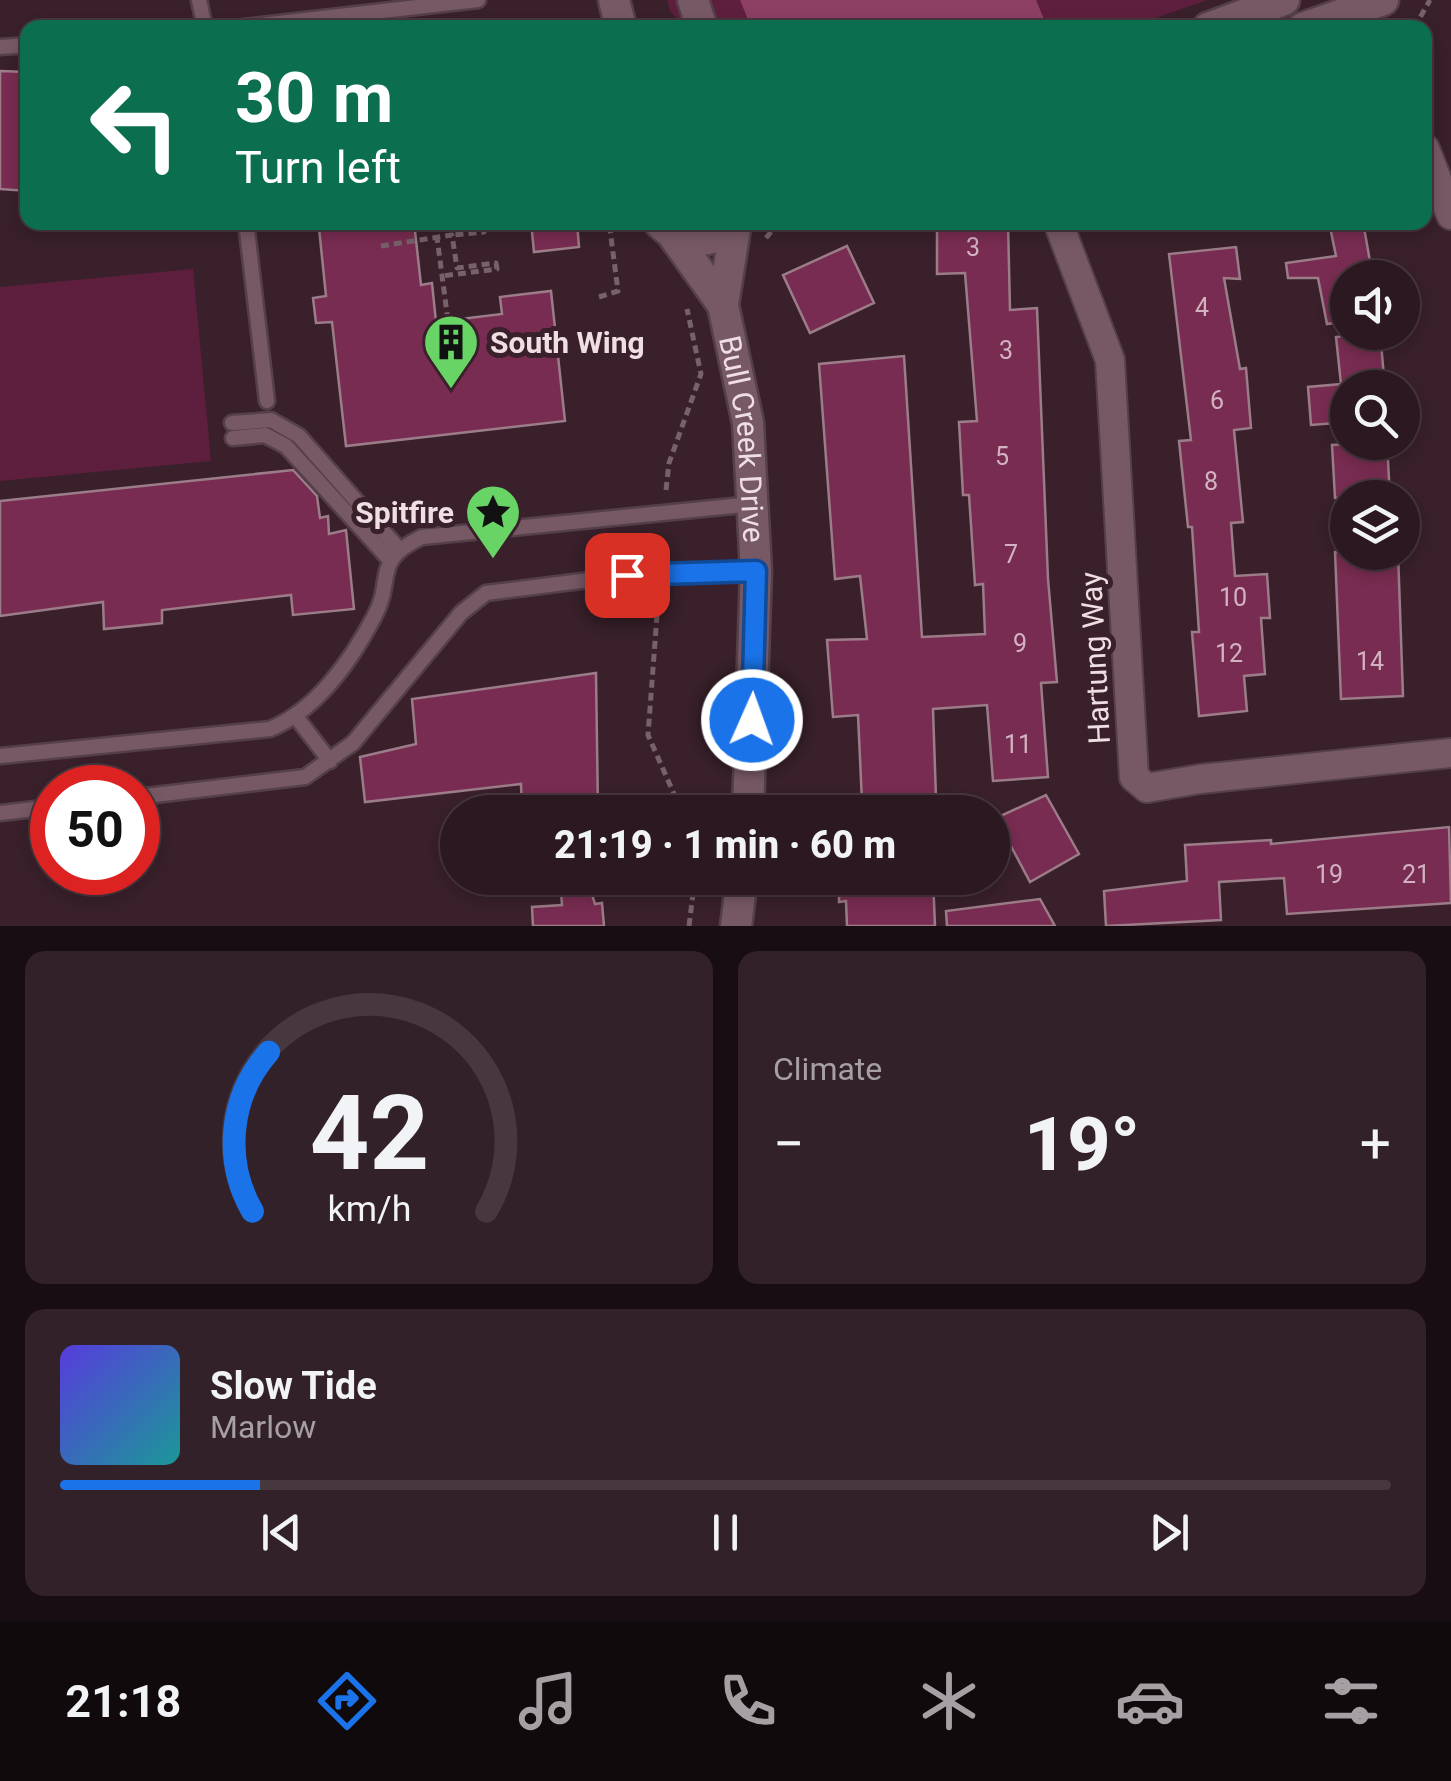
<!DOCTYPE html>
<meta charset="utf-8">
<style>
:root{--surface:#2b1820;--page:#332129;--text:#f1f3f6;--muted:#a6a0a5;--line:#47373e;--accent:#1a73e8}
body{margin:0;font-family:Roboto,sans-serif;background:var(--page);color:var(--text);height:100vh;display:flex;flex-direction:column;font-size:38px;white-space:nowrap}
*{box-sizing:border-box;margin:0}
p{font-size:32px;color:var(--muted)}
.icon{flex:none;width:55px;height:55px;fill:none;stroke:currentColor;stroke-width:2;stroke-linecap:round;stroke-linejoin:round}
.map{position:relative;height:926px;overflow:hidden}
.panel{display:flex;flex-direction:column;gap:25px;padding:25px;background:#180d12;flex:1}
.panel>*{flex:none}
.hud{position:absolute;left:20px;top:20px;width:1412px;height:210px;border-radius:20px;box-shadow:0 5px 15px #0003,0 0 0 2px var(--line);background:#0b6e4f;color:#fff;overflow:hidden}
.buttons{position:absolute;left:1330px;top:260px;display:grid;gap:20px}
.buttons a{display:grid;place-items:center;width:90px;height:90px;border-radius:50%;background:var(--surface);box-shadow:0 5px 15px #0003,0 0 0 2px var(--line);font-size:50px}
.speed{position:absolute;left:30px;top:765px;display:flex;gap:20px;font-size:50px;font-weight:700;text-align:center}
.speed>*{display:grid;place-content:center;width:130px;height:130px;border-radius:50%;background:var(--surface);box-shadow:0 5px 15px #0003,0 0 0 2px var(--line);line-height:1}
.speed .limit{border:15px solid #d22;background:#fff;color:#111}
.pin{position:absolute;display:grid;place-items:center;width:85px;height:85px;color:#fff;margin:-42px;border-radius:20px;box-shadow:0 5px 15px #0006}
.me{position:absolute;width:110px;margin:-55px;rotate:2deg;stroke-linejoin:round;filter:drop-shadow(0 0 8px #0008)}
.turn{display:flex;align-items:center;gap:35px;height:210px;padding:0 50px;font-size:45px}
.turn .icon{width:130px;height:130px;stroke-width:2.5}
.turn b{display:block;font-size:70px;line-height:85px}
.big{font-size:75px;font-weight:800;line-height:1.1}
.panel .card{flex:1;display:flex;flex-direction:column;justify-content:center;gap:15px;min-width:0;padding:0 35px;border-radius:20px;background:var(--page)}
.panel .dial{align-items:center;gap:0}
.dial svg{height:260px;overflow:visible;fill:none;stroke:var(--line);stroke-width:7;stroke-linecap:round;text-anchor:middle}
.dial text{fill:var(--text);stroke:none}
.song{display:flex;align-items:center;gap:30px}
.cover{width:120px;height:120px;border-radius:15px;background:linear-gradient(135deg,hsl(250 70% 55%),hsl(180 70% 35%))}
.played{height:10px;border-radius:5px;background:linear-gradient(90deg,var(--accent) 15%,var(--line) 15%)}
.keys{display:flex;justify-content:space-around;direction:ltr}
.heat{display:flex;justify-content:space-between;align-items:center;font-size:55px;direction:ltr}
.panel .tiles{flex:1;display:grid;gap:25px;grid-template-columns:1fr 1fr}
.card:last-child{grid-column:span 2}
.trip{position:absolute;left:440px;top:795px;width:570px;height:100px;border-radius:50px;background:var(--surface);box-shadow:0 5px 15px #0003,0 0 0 2px var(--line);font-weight:800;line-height:100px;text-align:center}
.dock{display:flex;height:160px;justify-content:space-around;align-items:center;background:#110a0d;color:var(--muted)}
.dock .icon{width:70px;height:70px}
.dock .current{color:var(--accent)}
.dock b{font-size:45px;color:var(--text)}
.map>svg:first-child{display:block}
</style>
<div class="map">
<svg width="1451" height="926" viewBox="0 0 1451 926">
<rect width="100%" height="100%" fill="#39202a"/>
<!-- green -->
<path fill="#5d1f3d" d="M667 0H1207L1127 28 685 27 670 11Z
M193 269 211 461 0 481V287Z"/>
<!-- forest -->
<path fill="#8d3f63" d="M740 0H1036L1044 19 1016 28 751 27Z"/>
<!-- building -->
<path fill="#782c51" stroke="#9b7c88" stroke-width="2.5" d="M0 71 28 72V191L0 189Z
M371 222H414L421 285 432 283 436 322 502 314 500 297 551 291 565 421 346 446 332 322 316 323 313 298 326 296 319 228Z
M531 222H577L579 247 534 252Z
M937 222H1008L1010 310 1037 308 1048 579 1057 682 1041 683 1048 777 993 781 987 705 933 709 936 798 862 802 858 715 833 717 827 640 867 639 860 576 835 579 819 364 904 356 922 637 985 634 983 584 975 585 969 495H963L959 422 977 421 965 273 937 274Z
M1329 222H1363L1373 278H1348V321L1327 324 1318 278H1288L1286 263 1336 256Z
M847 246 874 303 810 333 783 275Z
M1236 247 1240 279 1224 278 1240 369 1246 368 1251 428 1234 430 1243 522 1231 523 1235 576 1267 574 1270 618H1261L1265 674 1244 676 1247 711 1199 716 1192 632H1199L1192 527H1188L1179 441 1191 440 1169 254Z
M1380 332 1385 388H1348V422L1311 425 1308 387 1341 384 1336 337Z
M1387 442 1390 498H1335L1332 445Z
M293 470 317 496 320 518 328 516 329 534 346 530 354 609 293 615 291 595 162 610V623L104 629 103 602 0 616V501Z
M1335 552H1398L1403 696 1341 699Z
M596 673 598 812H522L521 784 365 802 360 757 416 744 412 699Z
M1046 795 1079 854 1030 882 996 818Z
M1449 827 1451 903 1287 914 1284 878 1219 882 1221 920 1106 926 1104 891 1187 881 1185 845 1271 840V844Z
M560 878H587L595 904 602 903 604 926H533L532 907 562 905Z
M839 878H933L935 926H847L846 901 839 902Z
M1040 899 1055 926H947L946 911Z"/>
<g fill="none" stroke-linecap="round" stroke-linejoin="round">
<!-- lane casing -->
<g stroke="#55404a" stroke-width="19">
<path id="lane" d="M199 0 205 28
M235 28 478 0
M0 47 28 45
M246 222 267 401
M232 423 271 420 299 436 398 548
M233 438 265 435 286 446 390 560
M297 718 330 761
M0 756 270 729C316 710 351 661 374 617 395 579 371 561 422 537L753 504
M138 797 305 777 353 743 461 613 486 593 660 571H756
M0 813 52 807"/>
</g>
<!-- street casing -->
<g stroke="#55404a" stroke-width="32">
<path id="street" d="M1425 149 1451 215
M1058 222 1110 360 1134 777 1147 788 1200 779 1451 753"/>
</g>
<!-- secondary casing -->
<g stroke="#55404a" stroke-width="35">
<g id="secondary">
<path d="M614 0 621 28"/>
<path d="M693 0 702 28"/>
<path d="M1208 28 1284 0"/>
<path d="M1303 28 1383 0"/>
<path d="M659 222C682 246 713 246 736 222"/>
<path id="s1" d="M736 222 723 305 748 423 756 571 748 812"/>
<path d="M673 235 723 305"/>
<path d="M736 926 742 878"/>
</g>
</g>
<!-- path -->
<path stroke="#77616a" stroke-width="5" stroke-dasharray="8 5" stroke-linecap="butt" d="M1414 28 1430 0
M435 222 448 321
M449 222 458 230 484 226V232L452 235
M766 238 779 222
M381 246 452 235 457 268 496 263 497 269 442 276
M599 297 618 291 609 222
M666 490 669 463 701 374 687 309
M659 589 648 735 682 812
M689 926 695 878"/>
<!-- lane -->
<use href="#lane" stroke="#775965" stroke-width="14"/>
<!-- street -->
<use href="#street" stroke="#775965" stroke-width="28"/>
<!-- secondary -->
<use href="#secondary" stroke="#775965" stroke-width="30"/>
</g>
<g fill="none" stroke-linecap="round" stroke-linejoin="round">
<!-- route casing -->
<g stroke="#114b97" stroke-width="25">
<path id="route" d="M627 575 756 571 752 720"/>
</g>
<!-- route -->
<use href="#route" stroke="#1a73e8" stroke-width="18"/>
</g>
<!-- icons -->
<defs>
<g id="building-pin" transform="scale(2.875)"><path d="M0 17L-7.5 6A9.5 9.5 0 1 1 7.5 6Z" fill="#68d465" stroke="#39202a"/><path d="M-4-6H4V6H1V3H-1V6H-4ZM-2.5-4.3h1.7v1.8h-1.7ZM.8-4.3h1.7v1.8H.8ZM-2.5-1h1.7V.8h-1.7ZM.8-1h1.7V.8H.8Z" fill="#111"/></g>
<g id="sight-pin" transform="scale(2.875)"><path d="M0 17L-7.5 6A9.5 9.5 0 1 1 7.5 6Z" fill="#68d465" stroke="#39202a"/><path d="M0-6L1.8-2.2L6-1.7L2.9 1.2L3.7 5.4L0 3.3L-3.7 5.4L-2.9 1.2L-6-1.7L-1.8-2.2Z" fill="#111"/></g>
</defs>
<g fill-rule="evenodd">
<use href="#building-pin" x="451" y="342"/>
<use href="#sight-pin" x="493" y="512"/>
</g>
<g text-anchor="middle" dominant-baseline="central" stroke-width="10" stroke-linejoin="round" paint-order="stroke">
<!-- number labels -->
<g font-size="25" fill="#d2b2c0">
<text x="973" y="247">3</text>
<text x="1202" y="307">4</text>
<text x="1006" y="350">3</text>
<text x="1217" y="400">6</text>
<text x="1002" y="456">5</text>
<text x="1211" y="481">8</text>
<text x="1011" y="554">7</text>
<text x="1233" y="597">10</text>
<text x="1020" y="643">9</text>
<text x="1229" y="653">12</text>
<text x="1370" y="661">14</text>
<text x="1018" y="744">11</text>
<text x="1329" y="874">19</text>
<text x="1416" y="874">21</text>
</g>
<!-- poi labels -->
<g font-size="30" font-weight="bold" fill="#f0dee5" stroke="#39202a" text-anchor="start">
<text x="490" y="342">South Wing</text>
<text x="454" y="512" text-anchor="end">Spitfire</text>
</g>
<!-- street labels -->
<g font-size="30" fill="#f0dee5" stroke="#39202a">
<text stroke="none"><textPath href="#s1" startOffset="220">Bull Creek Drive</textPath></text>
<text transform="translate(1095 658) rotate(-93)">Hartung Way</text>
</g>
</g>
</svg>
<div class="buttons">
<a><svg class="icon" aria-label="sound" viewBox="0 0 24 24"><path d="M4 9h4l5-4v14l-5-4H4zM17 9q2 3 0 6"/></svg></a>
<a><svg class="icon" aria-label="search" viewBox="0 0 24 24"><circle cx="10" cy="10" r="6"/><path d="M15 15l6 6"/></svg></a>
<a><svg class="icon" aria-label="layers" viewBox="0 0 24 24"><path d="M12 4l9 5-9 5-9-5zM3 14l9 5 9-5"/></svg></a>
</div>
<div class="speed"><div class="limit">50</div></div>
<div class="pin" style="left:627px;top:575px;background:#d93025"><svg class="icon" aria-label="arrive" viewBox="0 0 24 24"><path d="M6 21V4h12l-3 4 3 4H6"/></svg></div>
<svg class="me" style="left:752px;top:720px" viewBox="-20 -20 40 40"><circle r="17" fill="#1a73e8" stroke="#fff" stroke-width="3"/><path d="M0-11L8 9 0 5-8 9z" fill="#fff"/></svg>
<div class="trip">21:19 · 1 min · 60 m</div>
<div class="hud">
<div class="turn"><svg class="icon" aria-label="left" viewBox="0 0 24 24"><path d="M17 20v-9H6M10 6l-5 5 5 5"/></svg><div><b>30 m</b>Turn left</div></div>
</div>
</div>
<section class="panel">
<div class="tiles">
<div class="card dial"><svg viewBox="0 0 100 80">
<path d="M14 69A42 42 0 1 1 86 69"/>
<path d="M14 69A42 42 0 0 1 19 20" stroke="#1a73e8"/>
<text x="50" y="56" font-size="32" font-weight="700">42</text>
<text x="50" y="72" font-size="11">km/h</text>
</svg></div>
<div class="card"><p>Climate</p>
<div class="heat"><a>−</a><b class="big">19°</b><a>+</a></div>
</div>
<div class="card">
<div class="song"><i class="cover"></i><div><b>Slow Tide</b><p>Marlow</p></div></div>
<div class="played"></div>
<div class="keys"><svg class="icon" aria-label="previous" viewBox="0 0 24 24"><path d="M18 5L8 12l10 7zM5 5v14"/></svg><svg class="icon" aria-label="pause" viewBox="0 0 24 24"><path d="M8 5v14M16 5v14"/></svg><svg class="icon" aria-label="next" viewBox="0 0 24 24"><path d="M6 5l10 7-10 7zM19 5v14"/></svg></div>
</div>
</div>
</section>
<nav class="dock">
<b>21:18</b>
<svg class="icon current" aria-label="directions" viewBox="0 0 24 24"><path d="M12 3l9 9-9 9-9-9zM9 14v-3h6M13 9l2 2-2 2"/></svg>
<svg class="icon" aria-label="music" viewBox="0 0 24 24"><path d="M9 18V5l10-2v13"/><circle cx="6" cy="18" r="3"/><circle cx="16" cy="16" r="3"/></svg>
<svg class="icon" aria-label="phone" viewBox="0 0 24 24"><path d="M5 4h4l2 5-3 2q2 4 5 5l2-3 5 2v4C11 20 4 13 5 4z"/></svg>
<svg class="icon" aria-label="climate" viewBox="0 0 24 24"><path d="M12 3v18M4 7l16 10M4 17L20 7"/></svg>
<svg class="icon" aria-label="car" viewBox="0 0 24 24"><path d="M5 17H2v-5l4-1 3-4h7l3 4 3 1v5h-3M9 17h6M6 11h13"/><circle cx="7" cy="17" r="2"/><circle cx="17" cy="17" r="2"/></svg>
<svg class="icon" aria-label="filters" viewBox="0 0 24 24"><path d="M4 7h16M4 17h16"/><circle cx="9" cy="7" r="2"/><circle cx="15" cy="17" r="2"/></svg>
</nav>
